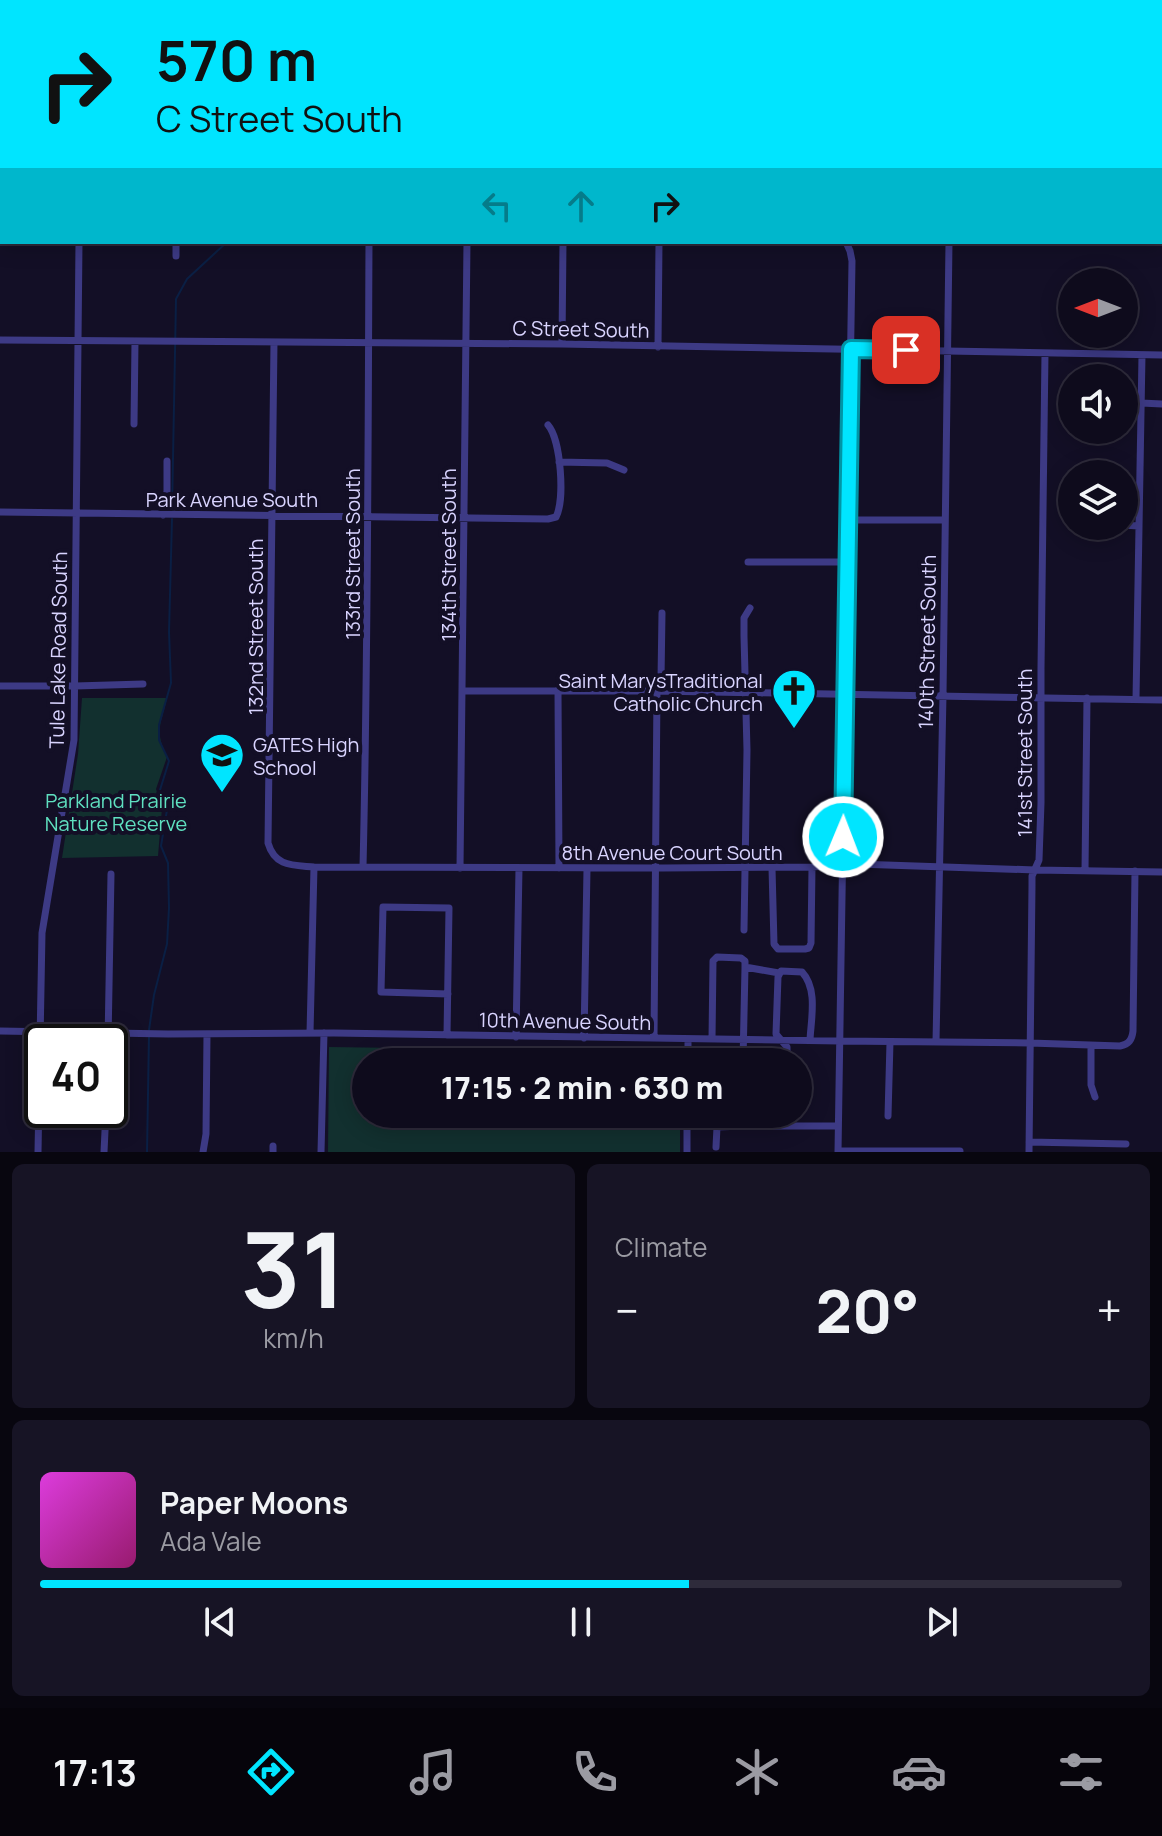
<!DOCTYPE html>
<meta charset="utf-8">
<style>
:root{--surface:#0e0b1c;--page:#171425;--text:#f1f3f6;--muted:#9b9ba3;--line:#2e2b3b;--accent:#00e5ff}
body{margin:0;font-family:Manrope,sans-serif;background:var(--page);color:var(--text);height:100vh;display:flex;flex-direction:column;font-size:30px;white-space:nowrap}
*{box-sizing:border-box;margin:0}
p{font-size:26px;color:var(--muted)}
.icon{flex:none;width:44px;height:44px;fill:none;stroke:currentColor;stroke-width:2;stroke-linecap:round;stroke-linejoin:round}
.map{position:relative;height:1152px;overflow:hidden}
.sheet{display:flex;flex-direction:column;gap:12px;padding:12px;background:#08060f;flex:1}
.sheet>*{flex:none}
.hud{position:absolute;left:0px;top:0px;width:1162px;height:244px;box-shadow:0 4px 20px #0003,0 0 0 2px var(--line);background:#00e5ff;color:#111;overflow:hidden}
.needle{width:52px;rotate:270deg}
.fabs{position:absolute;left:1058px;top:268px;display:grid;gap:16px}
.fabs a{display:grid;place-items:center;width:80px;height:80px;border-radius:50%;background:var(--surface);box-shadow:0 4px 20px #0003,0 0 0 2px var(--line);font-size:40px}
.speed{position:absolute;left:24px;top:1024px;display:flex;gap:16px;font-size:40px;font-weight:700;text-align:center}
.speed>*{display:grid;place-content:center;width:104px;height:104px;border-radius:50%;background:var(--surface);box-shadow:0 4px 20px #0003,0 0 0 2px var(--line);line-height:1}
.speed .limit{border:4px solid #111;border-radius:12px;background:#fff;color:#111}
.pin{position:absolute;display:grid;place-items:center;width:68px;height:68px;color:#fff;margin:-34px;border-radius:16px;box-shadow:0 4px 12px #0006}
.me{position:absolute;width:88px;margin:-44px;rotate:1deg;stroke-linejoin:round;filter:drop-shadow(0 0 6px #0008)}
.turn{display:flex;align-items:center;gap:28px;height:168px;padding:0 24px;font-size:36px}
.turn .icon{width:104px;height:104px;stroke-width:2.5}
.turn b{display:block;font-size:56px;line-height:68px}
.lanes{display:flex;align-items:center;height:76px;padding:0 24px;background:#0003;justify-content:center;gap:40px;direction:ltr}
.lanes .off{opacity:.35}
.big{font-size:60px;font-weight:800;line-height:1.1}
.sheet .widget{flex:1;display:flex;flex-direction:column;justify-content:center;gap:12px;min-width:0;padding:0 28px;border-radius:12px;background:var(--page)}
.sheet .dial{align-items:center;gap:0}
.dial b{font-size:104px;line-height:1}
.song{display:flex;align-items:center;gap:24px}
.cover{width:96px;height:96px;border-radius:12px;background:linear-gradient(135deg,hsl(300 70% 55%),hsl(320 70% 35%))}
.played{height:8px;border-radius:4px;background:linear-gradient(90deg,var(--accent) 60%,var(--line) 60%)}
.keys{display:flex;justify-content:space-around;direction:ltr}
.heat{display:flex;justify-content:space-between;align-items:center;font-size:44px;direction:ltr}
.sheet .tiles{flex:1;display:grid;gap:12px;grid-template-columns:1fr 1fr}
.widget:last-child{grid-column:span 2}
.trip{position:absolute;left:352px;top:1048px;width:460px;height:80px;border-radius:40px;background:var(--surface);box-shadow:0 4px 20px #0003,0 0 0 2px var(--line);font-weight:800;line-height:80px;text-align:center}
.dock{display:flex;height:128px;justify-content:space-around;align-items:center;background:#06040b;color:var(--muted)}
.dock .icon{width:56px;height:56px}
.dock .on{color:var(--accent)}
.dock b{font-size:36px;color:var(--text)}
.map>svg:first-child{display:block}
</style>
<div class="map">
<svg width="1162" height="1152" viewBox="0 0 1162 1152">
<rect width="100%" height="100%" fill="#130f26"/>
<!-- green -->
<path fill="#12302f" d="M82 698H167C161 726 154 729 167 757L156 789 162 808 158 856 62 858 78 754Z
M329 1047 681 1052V1062H366V1114H680V1152H328Z"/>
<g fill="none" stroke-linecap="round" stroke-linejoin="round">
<!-- stream -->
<path stroke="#0a1f44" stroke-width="2" d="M172 512 176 299 187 279 227 242
M149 1030 154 995 167 944 169 908 168 863 161 846 167 810 160 790 169 761 159 740V725L171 683 169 632 172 519
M147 1152 149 1036"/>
<!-- minor -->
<path stroke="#3d3a85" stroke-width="7" d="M81 0V2
M661 0V2
M878 0 935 2
M7 2V0
M274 2V0
M371 2V0
M468 2V0
M840 2V0
M176 242V256
M0 340 562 344 1162 355
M274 342 268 843C275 867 293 865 314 867L663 868 812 867 857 864 1035 870 1162 872
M562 344 563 242
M658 347 659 242
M1141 403 1162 404
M134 424 135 341
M559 462 607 463 624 470
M0 512 548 519 556 517C565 500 561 440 548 425
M163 515 167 491V461
M848 520H944
M1124 525 1138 526
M748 562H847
M0 686H75L143 684
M558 690 559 868
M463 691H657L1162 700
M1136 699 1142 355
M363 867C368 658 368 450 369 242
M460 868 467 242
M772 868 774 944 778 949H805L809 948 811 943 812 867
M1085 871 1087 698
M744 930 747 750 744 636V618L750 608
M745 967 779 973
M0 1031 168 1034 334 1033 840 1041 1030 1043 1120 1046C1129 1044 1132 1040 1133 1031L1135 871
M310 1033 314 867
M447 1035 449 908 383 907 381 992 448 994
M516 1037 519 868
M584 1038 587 869
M654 1038 657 691 661 679 662 613
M688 1039V1062
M712 1039 713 961 717 957 741 958 745 961V967L743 1062
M108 1042 111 874
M936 1042 943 695 949 242
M1091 1046V1085L1095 1097
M787 1062V1047L776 1034 778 977 781 971 802 972C818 989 811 1019 810 1040
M888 1116 890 1042
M717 1127V1114
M1029 1142 1126 1144
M716 1147 717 1127 743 1126 746 1124 751 1126H838
M838 1151H960
M38 1152 42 933 74 740 79 242
M104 1152 106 1110
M203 1152 206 1134 207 1034
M273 1152V1146
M321 1152 324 1033
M687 1152V1114
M838 1152 852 261 850 251 846 242
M1029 1152 1032 885V876L1039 860 1041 803V669L1045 353"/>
<!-- major -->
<path stroke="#c25bff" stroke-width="9" d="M178 2V0
M0 167H2
M1160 179H1162"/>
</g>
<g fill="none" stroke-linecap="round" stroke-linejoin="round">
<!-- route casing -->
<g stroke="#0095a6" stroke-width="20">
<path id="route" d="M843 837 851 349 906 350"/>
</g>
<!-- route -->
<use href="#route" stroke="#00e5ff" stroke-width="14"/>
</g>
<!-- icons -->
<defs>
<g id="church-pin" transform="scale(2.3)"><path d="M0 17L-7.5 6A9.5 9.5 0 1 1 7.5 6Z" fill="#00e5ff" stroke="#130f26"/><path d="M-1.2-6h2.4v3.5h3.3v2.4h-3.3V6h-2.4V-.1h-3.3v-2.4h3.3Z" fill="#111"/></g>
<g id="school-pin" transform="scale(2.3)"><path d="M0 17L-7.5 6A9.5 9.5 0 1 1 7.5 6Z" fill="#00e5ff" stroke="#130f26"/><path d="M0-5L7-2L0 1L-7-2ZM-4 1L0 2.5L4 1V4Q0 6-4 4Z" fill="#111"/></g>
</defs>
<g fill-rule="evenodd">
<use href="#church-pin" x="794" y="691"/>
<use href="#school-pin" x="222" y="755"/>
</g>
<g text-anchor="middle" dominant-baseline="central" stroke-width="8" stroke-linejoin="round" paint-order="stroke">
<!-- street labels -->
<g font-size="20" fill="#d9d4ff" stroke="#130f26">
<text transform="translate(581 329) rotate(1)">C Street South</text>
<text x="232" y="499">Park Avenue South</text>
<text transform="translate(352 554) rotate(-90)">133rd Street South</text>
<text transform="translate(448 555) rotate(-90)">134th Street South</text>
<text transform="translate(255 627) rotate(-90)">132nd Street South</text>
<text transform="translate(927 642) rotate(-89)">140th Street South</text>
<text transform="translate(58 650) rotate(-89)">Tule Lake Road South</text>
<text transform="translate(1024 753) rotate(-90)">141st Street South</text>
<text x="672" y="852">8th Avenue Court South</text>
<text transform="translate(565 1021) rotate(1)">10th Avenue South</text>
</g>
<!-- poi labels -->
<g font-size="20" fill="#d9d4ff" stroke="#130f26" text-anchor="end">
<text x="763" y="680">Saint MarysTraditional<tspan x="763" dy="23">Catholic Church</tspan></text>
<text x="253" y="744" text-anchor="start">GATES High<tspan x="253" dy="23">School</tspan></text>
</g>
<!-- park labels -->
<g font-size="20" fill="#5fe0c0" stroke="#130f26">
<text x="116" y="800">Parkland Prairie<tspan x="116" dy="23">Nature Reserve</tspan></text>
</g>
</g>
</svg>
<div class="fabs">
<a><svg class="needle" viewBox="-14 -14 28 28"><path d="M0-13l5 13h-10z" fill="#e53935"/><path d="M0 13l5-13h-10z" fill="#9b9ba3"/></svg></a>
<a><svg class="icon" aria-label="sound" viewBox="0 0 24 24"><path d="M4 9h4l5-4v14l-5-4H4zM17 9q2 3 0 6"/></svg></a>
<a><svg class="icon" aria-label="layers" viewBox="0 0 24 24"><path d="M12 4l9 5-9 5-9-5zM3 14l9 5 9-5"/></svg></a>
</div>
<div class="speed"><div class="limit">40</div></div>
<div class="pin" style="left:906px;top:350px;background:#d93025"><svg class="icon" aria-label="arrive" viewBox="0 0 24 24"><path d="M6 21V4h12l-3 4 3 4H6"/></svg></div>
<svg class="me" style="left:843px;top:837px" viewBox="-20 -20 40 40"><circle r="17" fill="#00e5ff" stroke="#fff" stroke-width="3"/><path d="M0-11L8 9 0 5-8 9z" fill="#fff"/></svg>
<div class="trip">17:15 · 2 min · 630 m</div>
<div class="hud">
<div class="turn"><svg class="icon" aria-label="right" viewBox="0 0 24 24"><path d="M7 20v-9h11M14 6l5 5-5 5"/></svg><div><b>570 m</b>C Street South</div></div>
<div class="lanes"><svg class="icon off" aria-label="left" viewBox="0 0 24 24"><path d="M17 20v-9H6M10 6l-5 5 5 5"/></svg><svg class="icon off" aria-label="ahead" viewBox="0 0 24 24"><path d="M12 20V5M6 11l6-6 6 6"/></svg><svg class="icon" aria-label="right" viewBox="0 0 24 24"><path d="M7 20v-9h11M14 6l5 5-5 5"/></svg></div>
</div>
</div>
<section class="sheet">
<div class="tiles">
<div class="widget dial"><b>31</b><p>km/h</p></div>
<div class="widget"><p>Climate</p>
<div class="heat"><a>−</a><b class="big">20°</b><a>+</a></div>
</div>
<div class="widget">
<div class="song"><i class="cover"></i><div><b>Paper Moons</b><p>Ada Vale</p></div></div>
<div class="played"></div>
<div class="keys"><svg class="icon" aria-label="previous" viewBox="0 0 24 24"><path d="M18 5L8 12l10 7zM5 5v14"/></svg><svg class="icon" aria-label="pause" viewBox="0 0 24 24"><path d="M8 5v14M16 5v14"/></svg><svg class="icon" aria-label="next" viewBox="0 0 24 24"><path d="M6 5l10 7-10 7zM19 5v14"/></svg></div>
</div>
</div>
</section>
<nav class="dock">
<b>17:13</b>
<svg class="icon on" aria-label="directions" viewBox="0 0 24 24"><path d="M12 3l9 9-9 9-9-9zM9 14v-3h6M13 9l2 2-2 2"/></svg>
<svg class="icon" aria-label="music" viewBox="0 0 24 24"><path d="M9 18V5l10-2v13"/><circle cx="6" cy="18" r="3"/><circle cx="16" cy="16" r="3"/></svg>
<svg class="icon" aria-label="phone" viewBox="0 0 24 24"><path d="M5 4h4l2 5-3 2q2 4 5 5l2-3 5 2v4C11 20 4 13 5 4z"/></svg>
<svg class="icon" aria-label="climate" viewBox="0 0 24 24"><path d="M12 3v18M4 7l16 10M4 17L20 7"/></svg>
<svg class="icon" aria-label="car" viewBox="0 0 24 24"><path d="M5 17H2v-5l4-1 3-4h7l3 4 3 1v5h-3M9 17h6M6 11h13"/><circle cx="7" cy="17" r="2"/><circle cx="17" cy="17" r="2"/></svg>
<svg class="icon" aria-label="filters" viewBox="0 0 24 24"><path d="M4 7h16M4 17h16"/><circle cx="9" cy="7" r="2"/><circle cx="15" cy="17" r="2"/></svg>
</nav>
